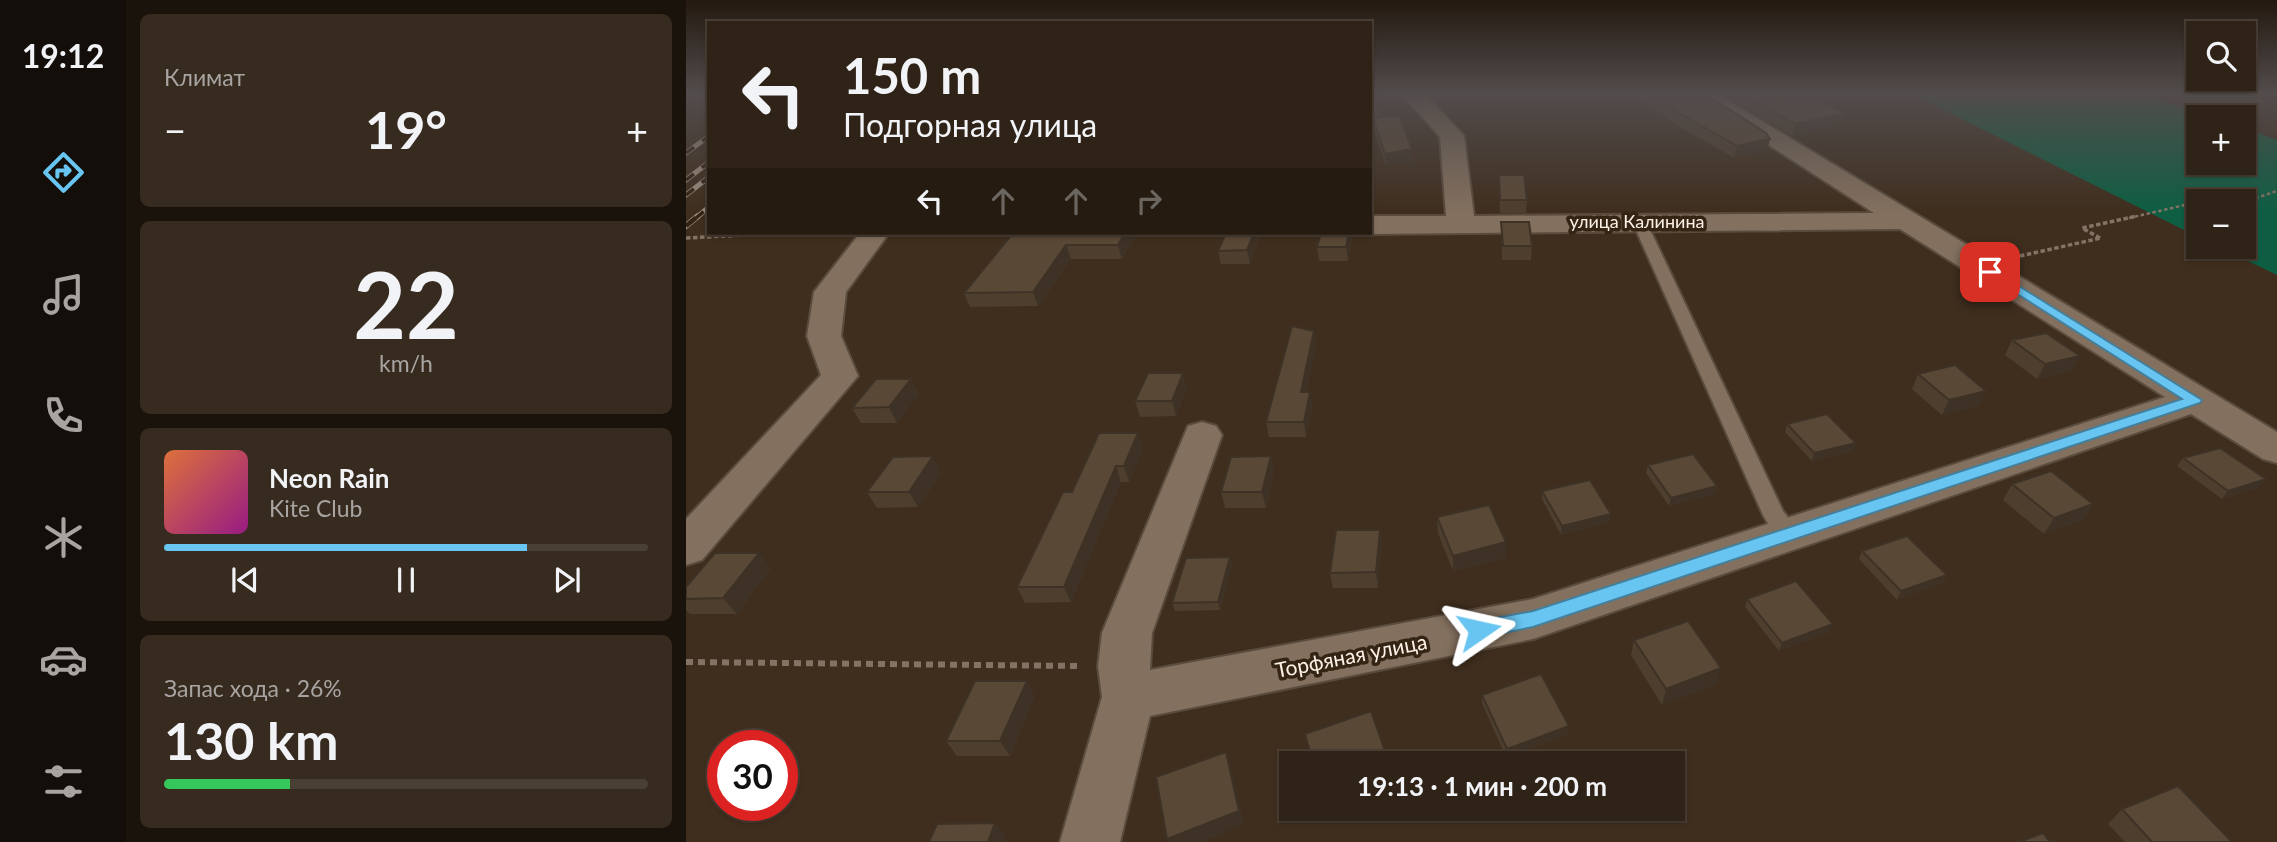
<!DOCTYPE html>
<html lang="ru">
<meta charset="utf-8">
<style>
:root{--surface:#2f2216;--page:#372a1f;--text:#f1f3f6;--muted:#a7a4a1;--line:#4a3f35;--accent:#68c4f0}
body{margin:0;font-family:Lato,sans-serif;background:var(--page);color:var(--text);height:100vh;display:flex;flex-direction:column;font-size:26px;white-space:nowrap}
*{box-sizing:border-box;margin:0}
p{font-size:23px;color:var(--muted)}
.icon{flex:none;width:38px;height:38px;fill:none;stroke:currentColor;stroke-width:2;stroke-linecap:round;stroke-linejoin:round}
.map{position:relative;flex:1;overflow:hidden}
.details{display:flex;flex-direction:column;gap:14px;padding:14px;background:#1a130c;width:560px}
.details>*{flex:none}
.banner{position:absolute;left:21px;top:21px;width:665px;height:214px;border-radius:0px;box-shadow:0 2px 5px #0004,0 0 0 2px var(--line);background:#2f2216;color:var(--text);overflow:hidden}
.buttons{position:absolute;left:1500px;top:21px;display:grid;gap:14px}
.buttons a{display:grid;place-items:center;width:70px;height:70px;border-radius:0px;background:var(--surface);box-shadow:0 2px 5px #0004,0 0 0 2px var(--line);font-size:35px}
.speed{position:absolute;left:21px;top:730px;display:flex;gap:14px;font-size:35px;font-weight:700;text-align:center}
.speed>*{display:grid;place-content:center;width:91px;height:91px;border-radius:50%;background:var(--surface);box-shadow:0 2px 5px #0004,0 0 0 2px var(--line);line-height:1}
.speed .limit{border:10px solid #d22;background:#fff;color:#111}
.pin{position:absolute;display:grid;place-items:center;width:60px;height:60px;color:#fff;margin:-30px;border-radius:14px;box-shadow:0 4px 10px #0006}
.me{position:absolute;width:77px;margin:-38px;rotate:79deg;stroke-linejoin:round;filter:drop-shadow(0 0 5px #0008)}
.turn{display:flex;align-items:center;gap:24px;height:147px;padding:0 21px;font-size:32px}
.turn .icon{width:91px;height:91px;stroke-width:2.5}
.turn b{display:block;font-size:49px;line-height:60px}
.lanes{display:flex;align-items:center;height:66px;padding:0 21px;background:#0003;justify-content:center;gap:35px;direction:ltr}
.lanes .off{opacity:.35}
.big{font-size:52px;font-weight:700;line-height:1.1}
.details .tile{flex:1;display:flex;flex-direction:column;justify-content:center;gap:10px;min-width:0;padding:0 24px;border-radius:10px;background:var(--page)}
.details .dial{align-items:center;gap:0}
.dial b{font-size:91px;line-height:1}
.song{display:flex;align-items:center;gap:21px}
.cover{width:84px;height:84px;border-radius:10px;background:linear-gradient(135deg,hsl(20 70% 55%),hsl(310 70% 35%))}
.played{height:7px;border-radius:4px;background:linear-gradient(90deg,var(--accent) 75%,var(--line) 75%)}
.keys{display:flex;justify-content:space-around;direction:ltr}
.heat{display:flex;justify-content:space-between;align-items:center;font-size:38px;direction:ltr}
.charge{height:10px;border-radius:5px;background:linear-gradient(90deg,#34c759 26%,var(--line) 0)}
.trip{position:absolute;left:593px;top:751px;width:406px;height:70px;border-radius:0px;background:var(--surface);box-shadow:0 2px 5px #0004,0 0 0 2px var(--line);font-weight:700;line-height:70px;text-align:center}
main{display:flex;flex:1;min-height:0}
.menu{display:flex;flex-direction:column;width:126px;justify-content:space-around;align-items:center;background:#130e09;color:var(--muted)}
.menu .icon{width:49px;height:49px}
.menu .on{color:var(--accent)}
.menu b{font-size:32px;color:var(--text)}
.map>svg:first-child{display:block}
</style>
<main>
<nav class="menu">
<b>19:12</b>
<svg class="icon on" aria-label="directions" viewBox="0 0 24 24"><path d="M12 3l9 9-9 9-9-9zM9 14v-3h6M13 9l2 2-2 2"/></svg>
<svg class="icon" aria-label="music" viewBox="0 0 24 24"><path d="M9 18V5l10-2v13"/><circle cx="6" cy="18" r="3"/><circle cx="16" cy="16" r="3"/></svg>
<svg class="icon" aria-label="phone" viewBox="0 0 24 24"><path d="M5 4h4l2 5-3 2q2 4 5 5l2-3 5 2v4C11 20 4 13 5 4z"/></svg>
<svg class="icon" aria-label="climate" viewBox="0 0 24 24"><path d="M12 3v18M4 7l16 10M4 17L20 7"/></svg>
<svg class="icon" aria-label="car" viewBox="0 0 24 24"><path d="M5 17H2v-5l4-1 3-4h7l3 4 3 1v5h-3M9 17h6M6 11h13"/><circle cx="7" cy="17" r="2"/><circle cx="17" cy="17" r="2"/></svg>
<svg class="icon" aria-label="filters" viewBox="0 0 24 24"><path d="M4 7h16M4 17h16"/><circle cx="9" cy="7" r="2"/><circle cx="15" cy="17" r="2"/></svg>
</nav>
<section class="details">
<div class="tile"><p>Климат</p>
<div class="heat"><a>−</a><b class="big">19°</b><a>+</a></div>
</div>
<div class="tile dial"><b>22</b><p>km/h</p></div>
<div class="tile">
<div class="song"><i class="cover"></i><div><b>Neon Rain</b><p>Kite Club</p></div></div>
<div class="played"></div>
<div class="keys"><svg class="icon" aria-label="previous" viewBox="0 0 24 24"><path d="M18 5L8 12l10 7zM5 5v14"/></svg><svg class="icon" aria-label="pause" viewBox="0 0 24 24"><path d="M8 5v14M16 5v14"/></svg><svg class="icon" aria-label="next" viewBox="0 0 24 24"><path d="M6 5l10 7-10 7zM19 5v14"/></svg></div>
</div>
<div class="tile"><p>Запас хода · 26%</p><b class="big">130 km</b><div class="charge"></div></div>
</section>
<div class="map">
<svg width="1591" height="842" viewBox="0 0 1591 842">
<rect width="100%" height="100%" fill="#3f2e1e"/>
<!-- green -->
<path fill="#0e5e43" d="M1226 94H1458L1525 117H1512V163H1558V128L1591 140V275L1533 247H1558V201H1512V237Z"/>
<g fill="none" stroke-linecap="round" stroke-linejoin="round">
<!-- service casing -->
<g stroke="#594b3d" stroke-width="4">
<path id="service" d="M953 217 960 221 1097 511 1115 534 1112 540C1095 545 1085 529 1077 515L946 221Z"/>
</g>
<!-- minor casing -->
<g stroke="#594b3d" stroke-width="4">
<path id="minor" d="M716 94H739L778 136 788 216 1188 213 1004 94H1031L1591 432V463L1577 459 1505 414 847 639 464 716 434 842H374L416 697 412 666 416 633 502 426 516 422 530 426 536 435 466 633 464 670 847 599 1479 397 1214 229 684 234 681 233H684V216H760L754 137Z
M174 233H203L160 292 155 336 172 376 16 560 0 565V519L135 375 121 336 128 292Z"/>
</g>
<!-- path-far2 -->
<path stroke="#827365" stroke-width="2.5" stroke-dasharray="3.5 2.5" stroke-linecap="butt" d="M1514 201H1529
M1558 202 1591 191
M1443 218 1512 202"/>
<!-- path-far1 -->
<path stroke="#827365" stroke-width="3.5" stroke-dasharray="4.5 2.5" stroke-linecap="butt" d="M0 238 99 233
M1414 238 1396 228 1451 216
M1334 256 1415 238"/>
<!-- path -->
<path stroke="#827365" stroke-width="6" stroke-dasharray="7 5" stroke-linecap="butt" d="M0 662 395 666"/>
<!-- service -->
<use href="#service" fill="#83705e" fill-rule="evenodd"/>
<!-- minor -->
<use href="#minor" fill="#83705e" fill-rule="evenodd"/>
<!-- rail-far1 casing -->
<g stroke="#9a8c7f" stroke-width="5">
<path id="rail-far1" d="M0 153 23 136
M0 180 23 162
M0 195 23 177
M10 218 23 207"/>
</g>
<!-- rail casing -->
<g stroke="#9a8c7f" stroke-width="6">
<path id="rail" d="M0 226 12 216"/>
</g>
<!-- rail-far1 -->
<use href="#rail-far1" stroke="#342414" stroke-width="3.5" stroke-dasharray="10" stroke-linecap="butt"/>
<!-- rail -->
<use href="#rail" stroke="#342414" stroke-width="4.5" stroke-dasharray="13" stroke-linecap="butt"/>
</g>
<!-- wall -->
<path fill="#4d3e2e" d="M684 94 693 110 694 117 727 161 700 166 688 130 687 121H684Z
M946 94H1019L1081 151 1048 158 979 118 980 116 946 96Z
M1037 94H1120L1160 113 1157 125 1106 136Z
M813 175 841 200 840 213H814Z
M815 222 846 246 845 260H816Z
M327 233H451L436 259H385L352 306 284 307 278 293Z
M575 233 564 264H535L532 251Z
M635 233H667L662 261H633L631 247Z
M628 331 630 346 620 392 627 407 620 437H583L580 422Z
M1326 340 1386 371 1351 379 1319 355Z
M1232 374 1293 406 1256 415 1226 389Z
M225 379 233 394 211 423H175L166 408Z
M501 388 490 416 454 417 449 401Z
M1101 424 1170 443 1167 451 1126 461 1099 432Z
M457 448 443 482H435L385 602 339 603 331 587 386 492Z
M1497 458 1573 487 1536 499 1491 466Z
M962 465 1031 486 1030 494 983 506 960 473Z
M255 472 232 507 191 508 181 492Z
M588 472 580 508H539L535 492Z
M1326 484 1407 504 1398 519 1358 534 1317 500Z
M856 491 924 522 875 535 856 499Z
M751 517 820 542V558L767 571 752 533Z
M694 530 695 545 692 588H647L644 573Z
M1176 551 1261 575 1257 583 1211 600 1173 559Z
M544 557 546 565 534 610 489 611 486 603Z
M85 568 51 614H4L0 610V587Z
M1061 599 1143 632 1093 651 1059 607Z
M948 640 1031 684 976 705 945 655Z
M796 695 882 734 820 757 796 703Z
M349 696 324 756H271L260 741Z
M1436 809 1546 842H1439L1422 824Z"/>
<!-- shaded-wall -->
<path fill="#3e3226" d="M1160 113 1157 125 1106 136 1109 124Z
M1084 139 1081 151 1048 158 1051 146Z
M726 149 727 161 700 166 699 154Z
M439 233H451L436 259 432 245Z
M568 233H575L564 264 561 250Z
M663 233H667L662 261 660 247Z
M380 245 385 259 352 306 347 292Z
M628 331 630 346 617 407 615 392Z
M1394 356 1386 371 1351 379 1359 364Z
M497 373 501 388 490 416 486 401Z
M225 379 233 394 211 423 203 407Z
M1300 391 1293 406 1256 415 1263 400Z
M624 392 627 407 620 437 618 422Z
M452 433 457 448 443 482 438 466Z
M1170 443 1167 451 1126 461 1128 453Z
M247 456 255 472 232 507 223 492Z
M585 456 588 472 580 508 576 492Z
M430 466 435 482 385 602 378 587Z
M1580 479 1573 487 1536 499 1542 491Z
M1031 486 1030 494 983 506 985 498Z
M1407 504 1398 519 1358 534 1368 518Z
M925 514 924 522 875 535 876 526Z
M694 530 695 545 692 588 690 572Z
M820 542V558L767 571V556Z
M73 553 85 568 51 614 37 598Z
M544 557 546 565 534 610 532 602Z
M1261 575 1257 583 1211 600 1215 591Z
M1147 624 1143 632 1093 651 1096 643Z
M1035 668 1031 684 976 705 980 689Z
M341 681 349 696 324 756 314 741Z
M883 726 882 734 820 757 821 749Z
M540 752 545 767 558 825 516 842H482L481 839Z
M309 823 320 837 318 842H302Z"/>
<!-- building -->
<path fill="#594836" stroke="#3e3226" stroke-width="2" d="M684 94H687L693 110H684Z
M964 94H1019L1080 133 1084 139 1051 146 981 106H984Z
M1058 94H1120L1160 113 1109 124Z
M713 116 726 149 699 154 687 118Z
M813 175H838L841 200H814Z
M815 222H843L846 246H817Z
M327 233H439L432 245H380L347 292 278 293Z
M540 233H568L561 250 532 251Z
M635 233H663L660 247H631Z
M606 326 628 331 615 392H624L618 422H580Z
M1360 333 1394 356 1359 364 1326 340Z
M1269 365 1300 391 1263 400 1232 374Z
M462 373H497L486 401H449Z
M190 379H225L203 407 166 408Z
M1141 414 1170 443 1128 453 1101 424Z
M413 433H452L438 466H430L378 587H331L377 492H386Z
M1534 448 1580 479 1542 491 1497 458Z
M1007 454 1031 486 985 498 962 465Z
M247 456 223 492H181L207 457Z
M585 456 576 492H535L545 457Z
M1365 471 1407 504 1368 518 1326 484Z
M904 480 925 514 876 526 856 491Z
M803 505 820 542 767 556 751 517Z
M650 530H694L690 572 644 573Z
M1221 536 1261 575 1215 591 1176 551Z
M29 553H73L37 598 0 599V587Z
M544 557 532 602 486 603 500 558Z
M1110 581 1147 624 1096 643 1061 599Z
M1002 621 1035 668 980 689 948 640Z
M855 674 883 726 821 749 796 695Z
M289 681H341L314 741H260Z
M685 711 703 763H627L619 734Z
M540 752 553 811 481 839 470 777Z
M1492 786 1546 842H1466L1436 809Z
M309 823 302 842H243L251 824Z
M1357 833 1364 842H1334Z"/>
<!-- sky -->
<linearGradient id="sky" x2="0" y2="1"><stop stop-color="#231910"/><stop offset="0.44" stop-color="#524c4c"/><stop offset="1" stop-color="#524c4c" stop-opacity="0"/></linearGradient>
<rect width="1591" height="212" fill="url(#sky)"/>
<!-- route -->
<path fill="#68c4f0" stroke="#447f9c" stroke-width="2" d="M1304 268 1516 400 1514 403 847 627 793 638 786 636 783 630 786 624 793 621 847 611 1496 399 1300 274V269Z"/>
<g text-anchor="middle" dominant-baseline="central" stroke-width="7" stroke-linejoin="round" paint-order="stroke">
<!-- far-street labels -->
<g font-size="18" fill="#fcf1e7" stroke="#342414">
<text x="951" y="221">улица Калинина</text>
</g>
<!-- street labels -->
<g font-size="21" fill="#fcf1e7" stroke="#342414">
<text transform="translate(665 655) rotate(-11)">Торфяная улица</text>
</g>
</g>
</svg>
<div class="buttons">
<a><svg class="icon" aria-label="search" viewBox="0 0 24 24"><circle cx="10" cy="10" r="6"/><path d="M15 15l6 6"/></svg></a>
<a>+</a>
<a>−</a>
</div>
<div class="speed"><div class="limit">30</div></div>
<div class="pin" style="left:1304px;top:272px;background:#d93025"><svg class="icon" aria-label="arrive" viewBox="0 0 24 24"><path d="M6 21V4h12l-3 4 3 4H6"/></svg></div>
<svg class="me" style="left:793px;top:630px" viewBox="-20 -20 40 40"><path d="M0-17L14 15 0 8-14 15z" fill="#68c4f0" stroke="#fff" stroke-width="4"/></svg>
<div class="trip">19:13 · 1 мин · 200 m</div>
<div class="banner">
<div class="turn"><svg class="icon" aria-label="left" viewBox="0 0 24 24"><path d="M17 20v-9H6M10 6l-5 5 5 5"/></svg><div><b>150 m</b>Подгорная улица</div></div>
<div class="lanes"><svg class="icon" aria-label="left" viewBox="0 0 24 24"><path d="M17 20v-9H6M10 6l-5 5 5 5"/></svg><svg class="icon off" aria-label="ahead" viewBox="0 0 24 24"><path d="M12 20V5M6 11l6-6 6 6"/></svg><svg class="icon off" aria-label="ahead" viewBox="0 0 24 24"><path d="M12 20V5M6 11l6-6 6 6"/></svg><svg class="icon off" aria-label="right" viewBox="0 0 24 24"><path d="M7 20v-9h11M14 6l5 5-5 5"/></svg></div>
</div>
</div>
</main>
